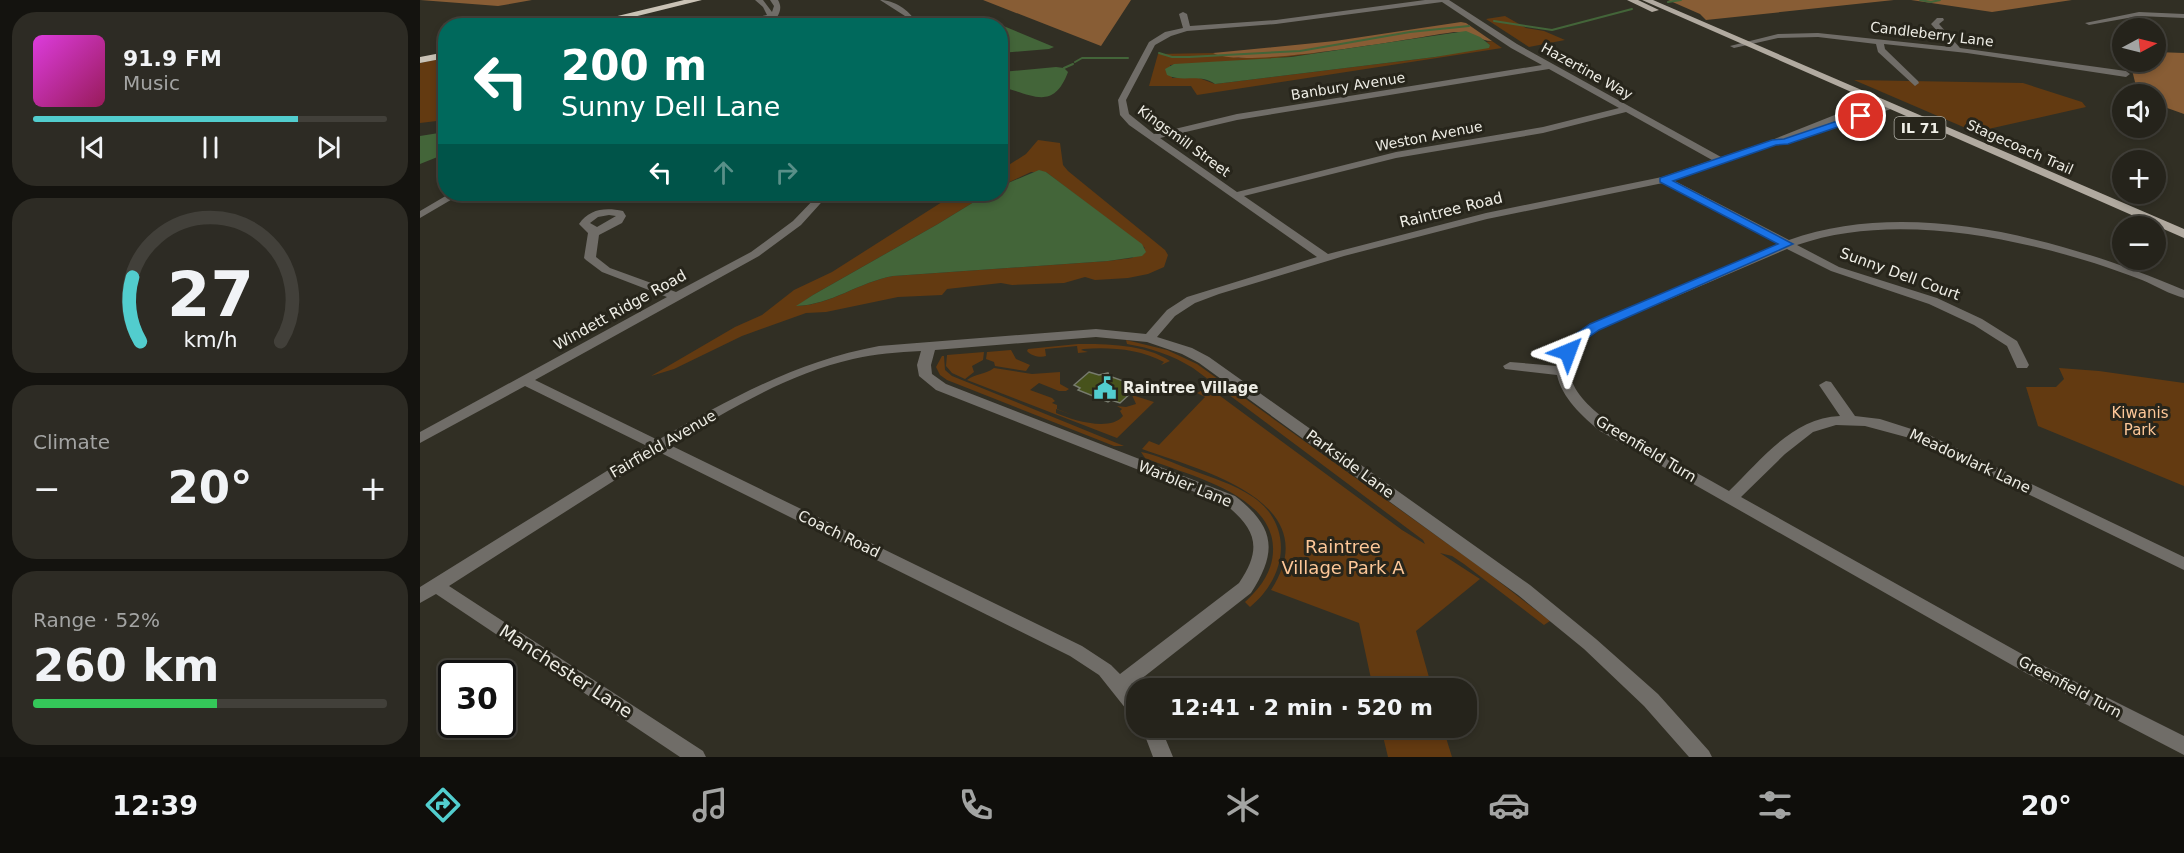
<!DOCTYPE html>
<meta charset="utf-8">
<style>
:root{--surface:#25231b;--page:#2d2b24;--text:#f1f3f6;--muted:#a3a4a3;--line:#42403a;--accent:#52cdce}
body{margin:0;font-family:"DejaVu Sans",sans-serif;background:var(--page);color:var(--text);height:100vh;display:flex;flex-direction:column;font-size:22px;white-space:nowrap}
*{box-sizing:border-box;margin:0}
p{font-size:20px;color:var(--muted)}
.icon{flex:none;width:33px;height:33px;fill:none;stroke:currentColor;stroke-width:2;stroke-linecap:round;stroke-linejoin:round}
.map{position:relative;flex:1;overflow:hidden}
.side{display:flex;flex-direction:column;gap:12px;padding:12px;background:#14130f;width:420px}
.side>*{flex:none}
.hud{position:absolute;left:18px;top:18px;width:570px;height:183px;border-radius:24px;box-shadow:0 3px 9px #0003,0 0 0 2px var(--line);background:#00695c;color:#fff;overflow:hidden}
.needle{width:39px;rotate:83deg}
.fabs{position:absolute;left:1692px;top:18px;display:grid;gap:12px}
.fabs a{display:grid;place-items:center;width:54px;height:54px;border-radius:50%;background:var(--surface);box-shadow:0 3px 9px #0003,0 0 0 2px var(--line);font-size:30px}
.speed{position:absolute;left:18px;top:660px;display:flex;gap:12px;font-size:30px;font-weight:700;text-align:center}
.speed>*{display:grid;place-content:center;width:78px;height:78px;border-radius:50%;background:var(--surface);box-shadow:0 3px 9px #0003,0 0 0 2px var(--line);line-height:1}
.speed .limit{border:3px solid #111;border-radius:9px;background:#fff;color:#111}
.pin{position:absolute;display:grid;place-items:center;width:51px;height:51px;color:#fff;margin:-26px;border:3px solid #fff;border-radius:50%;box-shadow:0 2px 6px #0007}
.me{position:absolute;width:66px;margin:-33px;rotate:44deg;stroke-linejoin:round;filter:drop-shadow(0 0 4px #0008)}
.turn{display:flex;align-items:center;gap:21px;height:126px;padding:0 24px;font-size:27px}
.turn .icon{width:78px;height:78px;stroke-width:2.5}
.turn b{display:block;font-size:42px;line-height:51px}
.lanes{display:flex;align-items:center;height:57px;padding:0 24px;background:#0003;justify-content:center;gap:30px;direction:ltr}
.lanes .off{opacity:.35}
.big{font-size:45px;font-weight:700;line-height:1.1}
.side .tile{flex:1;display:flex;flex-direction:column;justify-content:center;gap:9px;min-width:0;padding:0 21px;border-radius:24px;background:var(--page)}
.side .dial{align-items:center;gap:0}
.dial svg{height:156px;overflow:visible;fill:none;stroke:var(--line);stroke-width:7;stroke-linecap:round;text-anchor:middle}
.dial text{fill:var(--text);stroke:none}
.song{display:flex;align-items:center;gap:18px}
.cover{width:72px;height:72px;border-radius:9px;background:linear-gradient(135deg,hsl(300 70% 55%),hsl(330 70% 35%))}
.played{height:6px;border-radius:3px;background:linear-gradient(90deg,var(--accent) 75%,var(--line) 75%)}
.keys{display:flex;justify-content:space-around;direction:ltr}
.heat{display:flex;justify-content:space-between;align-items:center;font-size:33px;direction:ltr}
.charge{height:9px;border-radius:4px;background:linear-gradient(90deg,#34c759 52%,var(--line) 0)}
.trip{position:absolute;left:706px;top:678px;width:351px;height:60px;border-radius:24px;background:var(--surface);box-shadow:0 3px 9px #0003,0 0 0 2px var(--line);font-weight:700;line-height:60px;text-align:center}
.tab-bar{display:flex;height:96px;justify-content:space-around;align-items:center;background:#0f0e0b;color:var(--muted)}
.tab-bar .icon{width:42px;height:42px}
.tab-bar .selected{color:var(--accent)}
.tab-bar b{font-size:27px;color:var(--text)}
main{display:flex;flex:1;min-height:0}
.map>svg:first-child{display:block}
</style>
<main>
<section class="side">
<div class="tile">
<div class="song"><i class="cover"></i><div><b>91.9 FM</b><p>Music</p></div></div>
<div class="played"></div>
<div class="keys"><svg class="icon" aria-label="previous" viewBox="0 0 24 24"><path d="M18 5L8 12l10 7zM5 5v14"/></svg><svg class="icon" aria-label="pause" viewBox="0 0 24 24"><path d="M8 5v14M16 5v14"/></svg><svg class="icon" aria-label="next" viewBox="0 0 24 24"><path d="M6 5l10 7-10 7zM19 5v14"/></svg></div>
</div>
<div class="tile dial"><svg viewBox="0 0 100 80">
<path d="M14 69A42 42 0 1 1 86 69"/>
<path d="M14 69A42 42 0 0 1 10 36" stroke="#52cdce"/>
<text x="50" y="56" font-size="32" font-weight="700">27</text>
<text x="50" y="72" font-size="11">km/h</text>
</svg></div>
<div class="tile"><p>Climate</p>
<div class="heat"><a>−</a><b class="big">20°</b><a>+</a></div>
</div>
<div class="tile"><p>Range · 52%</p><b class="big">260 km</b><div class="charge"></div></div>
</section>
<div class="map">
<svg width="1764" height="757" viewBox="0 0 1764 757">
<rect width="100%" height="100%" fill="#312f24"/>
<!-- green -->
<path fill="#633a11" d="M1085 16 1106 28 1124 31 1145 40 1109 47 1066 19Z
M1072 41 1082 48 777 95 771 86H729L738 54 793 53 820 58 906 52 849 59 750 65 752 78H779L795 84 1015 57 1070 45 1066 42Z
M25 58V120L0 123V63Z
M1434 80 1603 83 1662 102 1666 107 1555 132Z
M618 140 640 143 643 165 648 171 745 250 748 255 744 267 728 274 708 278 675 280 665 277 644 283 592 285 581 283 527 289 522 295 478 297 406 312 386 313 322 336 254 369 231 376 315 327 342 315 374 290 412 272 533 195 567 194 518 224 393 295 377 306C411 305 439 282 473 276L688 261 712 258 725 248 626 172H611L581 186V170L606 154Z
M706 340 747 350 777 364 1064 570 1130 621 1124 625 1044 564 1032 556 1020 553 1060 579 996 631 1012 688H953L939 623 851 590C909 501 780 470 722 449L729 441 739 445 785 397 777 393 788 387 982 530 1005 544 1003 540 773 368C752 355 731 348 707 344Z
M658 344C686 344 725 344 750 361L741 365 744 362C719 349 690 347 663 349L661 350 668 352 658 353 657 346 625 349 626 356C621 358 611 356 607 351L608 349Z
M591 350 596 359 610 365 606 371 575 366 574 362 566 359 567 352Z
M564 352 563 360 552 366 554 372 545 379 532 373 526 366 527 355Z
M522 356H524L525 370 532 376 704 446H694L527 380 520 375 516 367Z
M574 368 612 374 640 372V384L649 389 646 391H639L619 383 610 390 632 398 635 401 632 403 637 405V409L655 416 636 409V413C652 420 690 432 703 416L700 411 702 409 697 406 706 407 716 404 712 395 734 402 697 438 547 380C556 373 565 375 574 368Z
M1639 368 1679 371 1764 383V486L1618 426 1606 387H1636L1644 379Z
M721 452C737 455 753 463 769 469 790 477 814 484 833 497 875 526 866 578 830 607L825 602C841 587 854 570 853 547 851 493 766 475 725 458Z
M961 728H1023L1032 757H968Z"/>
<!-- forest -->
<path fill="#885d35" d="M0 0H112L78 6Z
M563 0H711L681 46Z
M1248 0H1474L1286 20 1280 14Z
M1491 0H1652L1572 12Z
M1041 22 1046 23 1072 41C1063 42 1050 31 1034 32 992 38 822 70 793 53L915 41Z
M1736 52 1764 53V114L1736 104V94H1718L1710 62H1736Z"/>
<!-- water -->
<path fill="#436539" d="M569 20 634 47 629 49 581 53 580 26 556 25 558 22Z
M1046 31 1060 37 1070 45 1069 48 1015 57 795 84C780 73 762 83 747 75L745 69 754 64 871 57Z
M636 67 644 68 648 72C633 112 612 94 581 87V72Z
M25 132V154L0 164V136Z
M619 170 626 172 722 244 726 252 722 256 688 261 473 276C439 282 411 305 376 306L393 295 518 224 567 194H580L581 186Z"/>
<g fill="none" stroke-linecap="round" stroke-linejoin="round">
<!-- stream -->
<path stroke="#436539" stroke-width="2" d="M1500 0 1511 2 1520 0
M1248 2 1261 0
M1074 21 1132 30 1212 9
M739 53 752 57H769L880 51 990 32 1049 26
M655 62 662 58H708
M644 68 653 64"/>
</g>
<!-- building -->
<path fill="#47521b" stroke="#777b6e" stroke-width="1.5" d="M669 372 679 375 688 373 689 376 709 383 706 386 711 387 708 390 712 392 700 403 691 400 688 402 658 390 660 388 654 385Z"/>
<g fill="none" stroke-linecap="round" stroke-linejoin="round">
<!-- street -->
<path fill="#706d68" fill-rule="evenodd" d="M335 0H343L352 12 354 6 350 0H358C364 10 357 18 350 26L343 24 346 20 314 26H295L347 15 343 7Z
M460 0C474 0 489 10 496 22L495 26H487L488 22 485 16Z
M1005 0H1029L1097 44 1301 157 1352 140 1455 99H1461V103L1358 144 1253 180 1369 240C1493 196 1648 241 1764 290V298C1749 294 1736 286 1722 280 1706 274 1690 268 1674 263 1584 235 1469 213 1377 245L1419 267 1517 298 1562 319 1597 341 1609 365 1607 368H1597L1587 346 1554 325 1509 304 1411 271 1367 249 1178 330C1103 380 1197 429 1241 453 1263 465 1286 478 1309 491 1341 460 1372 418 1420 416L1399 385 1406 381 1411 382 1435 416 1460 419 1507 434 1764 557V570L1497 440 1445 426 1416 425 1393 432 1365 454 1321 497 1618 663 1764 736V755L1606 673 1180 431C1162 416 1142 398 1137 375L1085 369 1083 366 1090 362 1137 366C1141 346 1153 335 1170 324L1359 244 1243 183 1067 219 924 256 799 294 775 303 755 316 737 337 772 348 789 357 1110 585 1176 639 1238 694 1289 751 1292 757H1269L1224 706 1164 649 1098 595 779 363 762 354 727 342 676 337 515 350 511 365 512 374 526 384 815 496C855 527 858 551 831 593L711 687 717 694V716L710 714 679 675 650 656 239 452 29 586 283 751 286 757H260L16 594 0 603V587L227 446 105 386 0 443V432L247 297 182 272 166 260 164 258 168 233 159 224C169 209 185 207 203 211L206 216 202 223 179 235 176 257 190 268 256 292 331 252 373 221 399 194H409L381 225 339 256 115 380 238 440C309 399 378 361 459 346L676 329 726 334 747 310 767 297 897 257 709 125 700 115 698 100 729 42 745 32 763 28 759 14 763 12 767 14 770 26 856 20ZM1022 2 1091 48 1122 65 817 114 734 134 709 114 706 100 735 45 751 36 767 31 856 24ZM1129 69 1199 108 1123 127 976 152 817 192 740 138 817 120ZM1206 112 1292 160 1242 177 1066 213 908 254 824 196 976 158 1123 133ZM189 215 196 216 177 227 170 223 178 217ZM501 351 497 365 499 376 516 390 805 504C836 529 843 548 819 583L700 674 691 665 662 646 250 445C307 411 367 374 433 359 455 354 478 352 501 351Z
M1719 12 1764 14V18L1719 16 1669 25 1665 23Z
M1517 18H1523L1524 20 1519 24 1540 48 1706 71 1710 74 1706 77 1547 53 1464 44 1465 49 1498 81 1499 83 1495 86 1458 52 1456 44 1398 37 1358 38 1314 48 1310 46 1358 34 1398 33 1531 47 1511 24Z
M1469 105 1477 107 1426 124 1418 122Z
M29 194H41L0 218V211Z
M722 728H741L753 757H733Z"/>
<!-- primary -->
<path fill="#b1aaa0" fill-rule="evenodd" d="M1207 0H1218L1239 10 1232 12Z
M1222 0H1233L1764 229V238Z"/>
<!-- highway -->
<path fill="#cac3b6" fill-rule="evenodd" d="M264 0H282L177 26H156Z
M26 52V58L0 63V57Z"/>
</g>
<!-- route -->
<path fill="#1a73e8" stroke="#114b97" stroke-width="1.5" d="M1441 113 1446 116 1444 118 1368 144 1356 145 1253 181 1373 244 1179 330 1159 344 1152 355H1143L1141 352 1150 338 1170 324 1358 244 1240 182V178L1352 140 1364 139Z"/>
<!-- icons -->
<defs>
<g id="civic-bare" transform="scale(1.8)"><path d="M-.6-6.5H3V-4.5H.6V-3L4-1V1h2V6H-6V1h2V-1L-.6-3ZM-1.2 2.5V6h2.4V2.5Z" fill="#52cdce" stroke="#27251b" stroke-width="2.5" paint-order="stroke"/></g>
</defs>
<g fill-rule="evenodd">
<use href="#civic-bare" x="685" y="388"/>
</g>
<g text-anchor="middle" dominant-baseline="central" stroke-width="6" stroke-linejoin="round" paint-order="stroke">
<!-- far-street labels -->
<g font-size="14" fill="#eeede5" stroke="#27251b">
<text transform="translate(1512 34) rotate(7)">Candleberry Lane</text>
<text transform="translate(1167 71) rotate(29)">Hazertine Way</text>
<text transform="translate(928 86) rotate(-9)">Banbury Avenue</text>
<text transform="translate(1009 136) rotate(-11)">Weston Avenue</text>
<text transform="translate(764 141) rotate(36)">Kingsmill Street</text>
<text transform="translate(1600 147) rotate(24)">Stagecoach Trail</text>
</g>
<!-- shield labels -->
<rect fill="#27251b" stroke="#b2b1a8" stroke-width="1.5" x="1474.5" y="117" width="51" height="22" rx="4.5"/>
<g font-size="14" font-weight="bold" fill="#eeede5">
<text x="1500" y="128">IL 71</text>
</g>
<!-- street labels -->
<g font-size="15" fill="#eeede5" stroke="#27251b">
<text transform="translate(1031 210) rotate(-14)">Raintree Road</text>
<text transform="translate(1480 274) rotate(20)">Sunny Dell Court</text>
<text transform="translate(200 310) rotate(-29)">Windett Ridge Road</text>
<text transform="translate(243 444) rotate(-30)">Fairfield Avenue</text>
<text transform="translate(1226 449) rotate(31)">Greenfield Turn</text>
<text transform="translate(1550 461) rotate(25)">Meadowlark Lane</text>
<text transform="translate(930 464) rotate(36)">Parkside Lane</text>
<text transform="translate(765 484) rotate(22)">Warbler Lane</text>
<text transform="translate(419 534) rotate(26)">Coach Road</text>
<text transform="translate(1650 687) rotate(28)">Greenfield Turn</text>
</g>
<!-- poi labels -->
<g font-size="15" font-weight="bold" fill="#eeede5" stroke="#27251b" text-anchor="start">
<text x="703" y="388">Raintree Village</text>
</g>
<!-- park labels -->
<g font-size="15" fill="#fdc798" stroke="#27251b">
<text x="1720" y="413">Kiwanis<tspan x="1720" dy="17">Park</tspan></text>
</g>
<!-- near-park labels -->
<g font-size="18" fill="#fdc798" stroke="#27251b">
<text x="923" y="546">Raintree<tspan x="923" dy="21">Village Park A</tspan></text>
</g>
<!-- near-street labels -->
<g font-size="18" fill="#eeede5" stroke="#27251b">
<text transform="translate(146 671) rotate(33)">Manchester Lane</text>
</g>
</g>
</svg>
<div class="fabs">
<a><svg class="needle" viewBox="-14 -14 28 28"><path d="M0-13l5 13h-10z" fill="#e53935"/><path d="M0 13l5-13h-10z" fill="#a3a4a3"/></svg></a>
<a><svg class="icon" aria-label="sound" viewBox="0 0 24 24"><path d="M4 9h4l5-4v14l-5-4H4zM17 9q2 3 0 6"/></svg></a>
<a>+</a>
<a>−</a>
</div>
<div class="speed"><div class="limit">30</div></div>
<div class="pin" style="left:1441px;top:116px;background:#d93025"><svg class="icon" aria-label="arrive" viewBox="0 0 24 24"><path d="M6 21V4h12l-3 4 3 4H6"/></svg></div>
<svg class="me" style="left:1148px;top:352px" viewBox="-20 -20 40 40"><path d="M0-17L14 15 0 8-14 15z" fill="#1a73e8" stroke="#fff" stroke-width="4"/></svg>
<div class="trip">12:41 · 2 min · 520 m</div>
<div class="hud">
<div class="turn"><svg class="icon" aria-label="left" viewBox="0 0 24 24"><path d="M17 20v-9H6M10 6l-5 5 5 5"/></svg><div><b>200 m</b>Sunny Dell Lane</div></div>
<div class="lanes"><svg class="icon" aria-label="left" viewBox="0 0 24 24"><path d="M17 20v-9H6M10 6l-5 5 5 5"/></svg><svg class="icon off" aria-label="ahead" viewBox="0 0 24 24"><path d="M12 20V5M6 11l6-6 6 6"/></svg><svg class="icon off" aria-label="right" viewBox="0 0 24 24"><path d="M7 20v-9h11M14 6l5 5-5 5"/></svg></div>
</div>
</div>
</main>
<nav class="tab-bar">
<b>12:39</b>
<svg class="icon selected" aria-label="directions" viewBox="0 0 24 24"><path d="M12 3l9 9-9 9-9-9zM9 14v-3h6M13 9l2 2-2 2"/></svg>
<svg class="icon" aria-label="music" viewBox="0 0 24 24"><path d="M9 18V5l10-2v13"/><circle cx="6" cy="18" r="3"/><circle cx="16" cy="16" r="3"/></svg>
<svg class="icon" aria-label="phone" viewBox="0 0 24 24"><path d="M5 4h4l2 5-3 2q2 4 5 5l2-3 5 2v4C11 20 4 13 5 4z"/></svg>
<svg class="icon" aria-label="climate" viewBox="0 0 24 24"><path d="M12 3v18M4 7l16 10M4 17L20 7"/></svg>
<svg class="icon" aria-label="car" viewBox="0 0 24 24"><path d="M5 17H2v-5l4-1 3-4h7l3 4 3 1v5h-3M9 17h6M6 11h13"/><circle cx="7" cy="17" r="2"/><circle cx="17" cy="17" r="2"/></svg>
<svg class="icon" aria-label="filters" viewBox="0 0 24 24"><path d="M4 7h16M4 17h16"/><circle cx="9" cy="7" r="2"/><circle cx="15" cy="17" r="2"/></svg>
<b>20°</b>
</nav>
